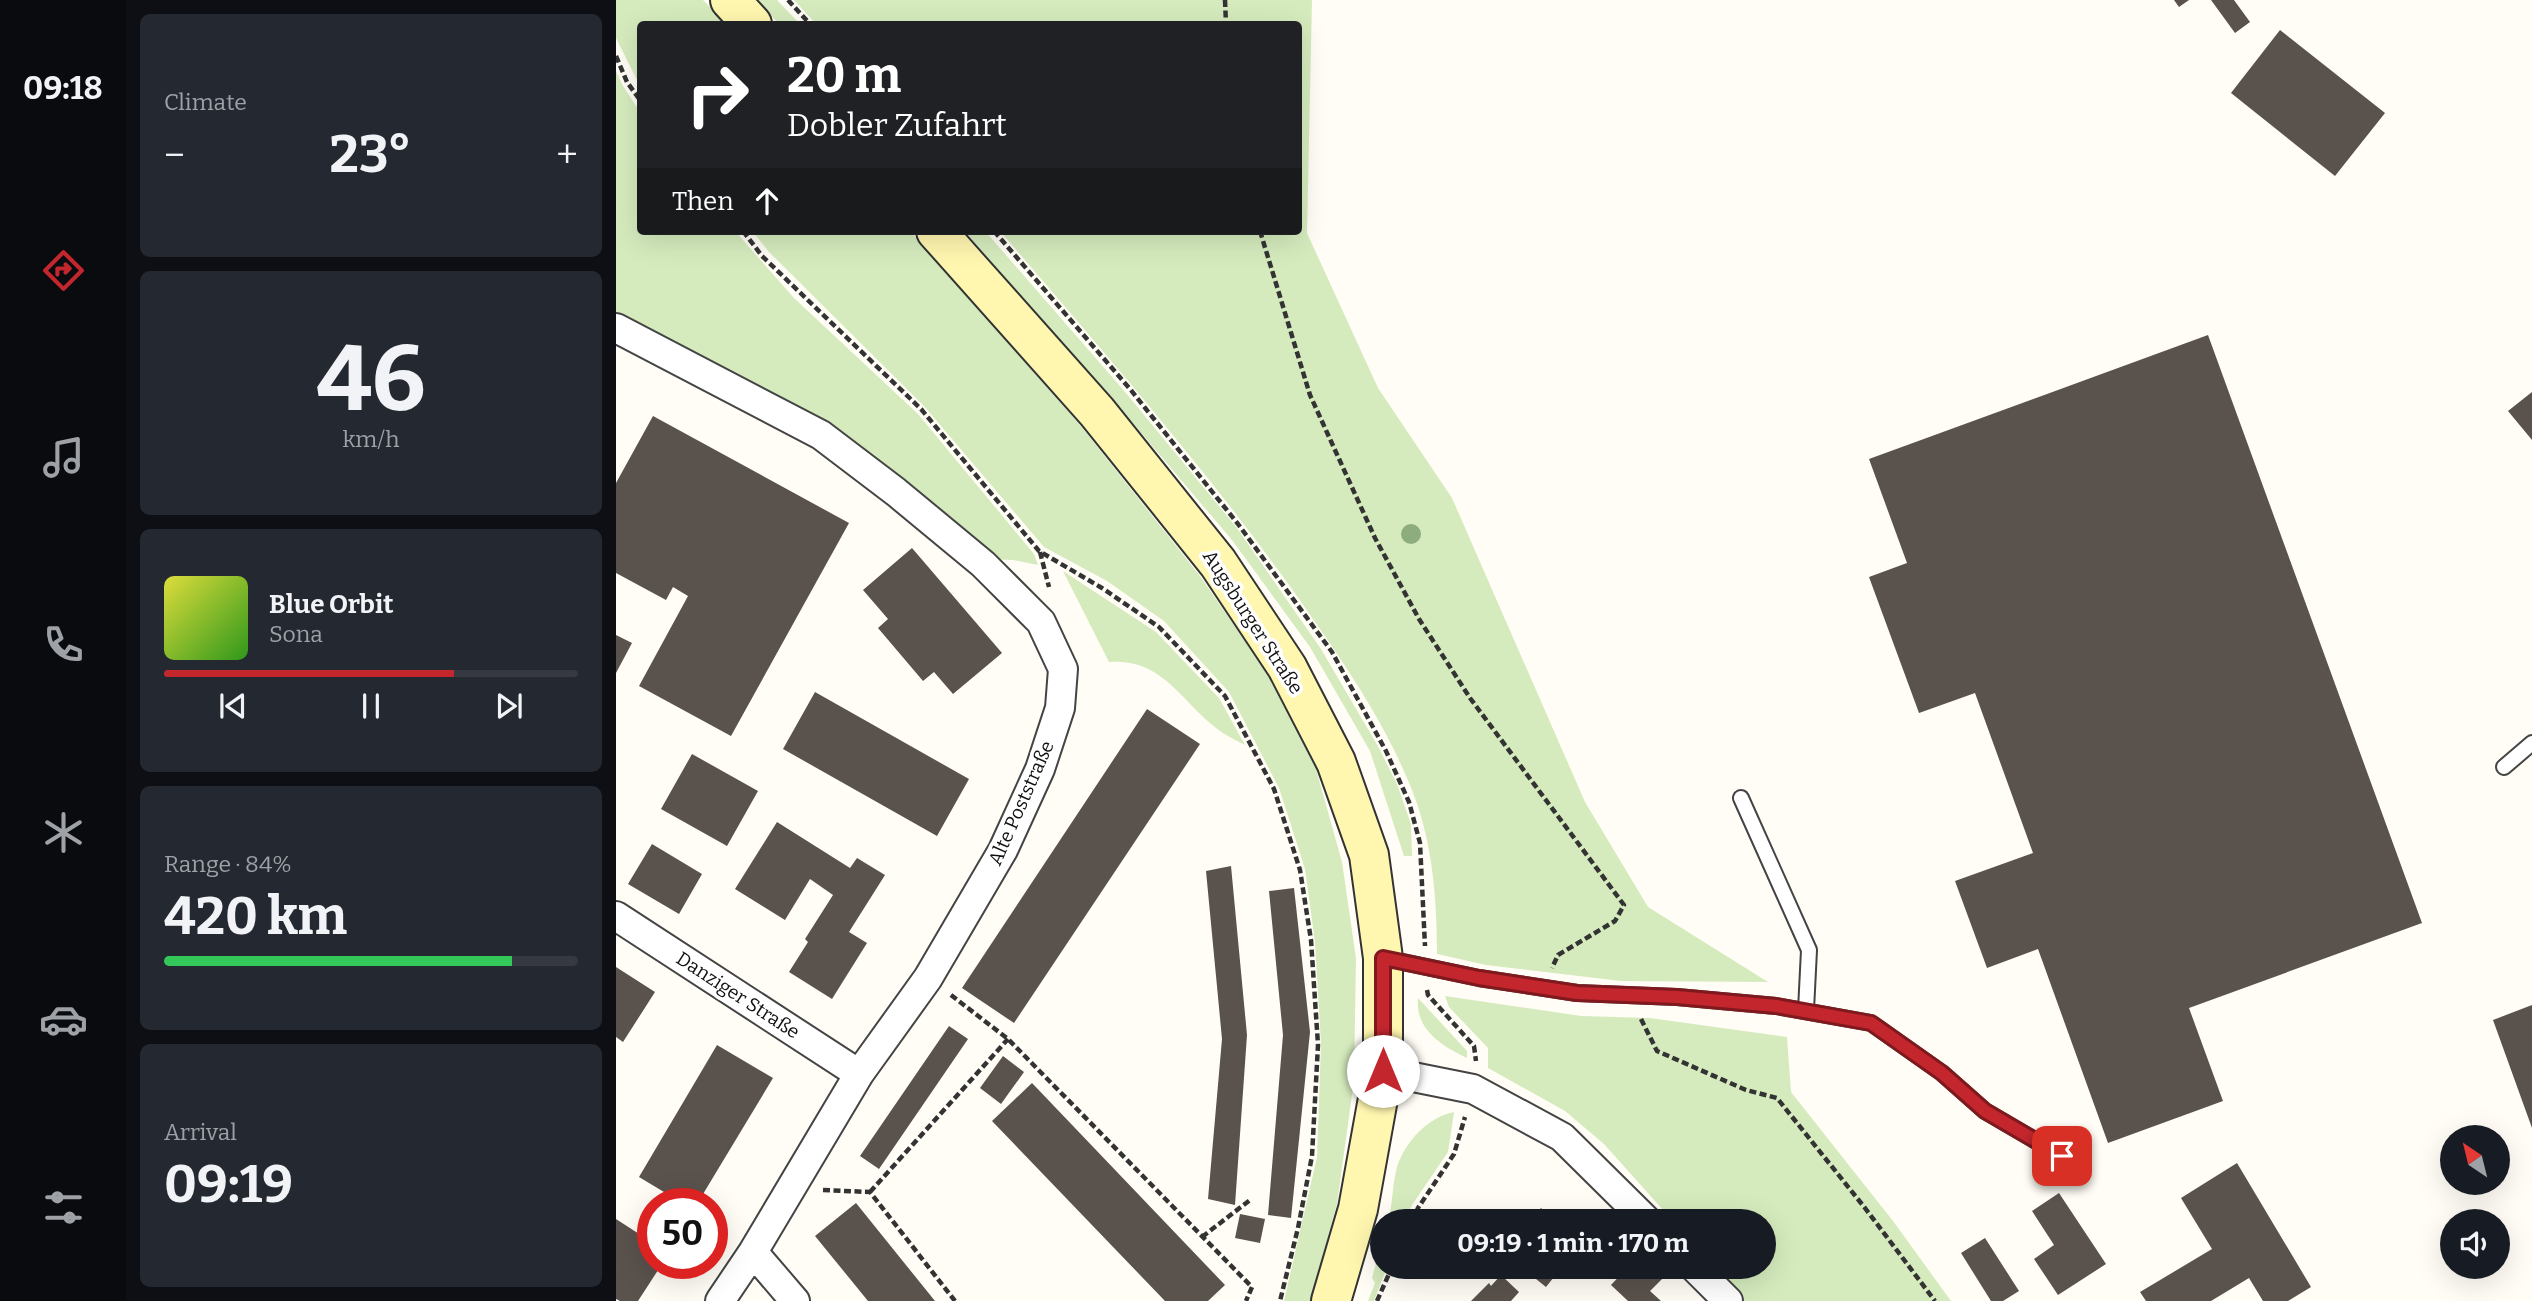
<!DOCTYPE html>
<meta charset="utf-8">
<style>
:root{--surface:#171b24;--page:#242831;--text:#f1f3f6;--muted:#9ea1a6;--line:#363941;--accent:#c4262e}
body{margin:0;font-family:Bitter,serif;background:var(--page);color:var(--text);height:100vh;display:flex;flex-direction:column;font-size:26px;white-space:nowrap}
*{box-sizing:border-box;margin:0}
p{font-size:23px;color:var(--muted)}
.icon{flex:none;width:38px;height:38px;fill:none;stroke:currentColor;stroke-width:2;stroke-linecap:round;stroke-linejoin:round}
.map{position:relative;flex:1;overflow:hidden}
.details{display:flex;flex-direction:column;gap:14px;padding:14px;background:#0d0f14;width:490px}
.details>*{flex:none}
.guide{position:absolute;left:21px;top:21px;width:665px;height:214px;border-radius:7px;box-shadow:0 7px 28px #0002;background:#202124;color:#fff;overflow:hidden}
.needle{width:46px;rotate:325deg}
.tools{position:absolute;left:1824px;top:1125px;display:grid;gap:14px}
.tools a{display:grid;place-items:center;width:70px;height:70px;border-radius:50%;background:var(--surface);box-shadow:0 7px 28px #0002;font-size:35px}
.speed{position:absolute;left:21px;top:1188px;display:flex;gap:14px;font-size:35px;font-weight:700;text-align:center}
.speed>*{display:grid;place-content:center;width:91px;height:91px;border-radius:50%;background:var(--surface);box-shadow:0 7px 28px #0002;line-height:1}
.speed .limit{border:10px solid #d22;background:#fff;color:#111}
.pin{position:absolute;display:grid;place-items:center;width:60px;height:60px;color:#fff;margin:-30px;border-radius:14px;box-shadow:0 4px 10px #0006}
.me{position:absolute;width:77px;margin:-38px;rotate:0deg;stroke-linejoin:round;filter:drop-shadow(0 0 5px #0008)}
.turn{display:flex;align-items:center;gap:24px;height:147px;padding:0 35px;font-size:32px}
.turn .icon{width:91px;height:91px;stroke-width:2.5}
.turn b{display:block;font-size:49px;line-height:60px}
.then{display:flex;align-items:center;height:66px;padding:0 35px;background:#0003;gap:14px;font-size:26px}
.big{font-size:52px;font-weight:700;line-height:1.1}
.details .tile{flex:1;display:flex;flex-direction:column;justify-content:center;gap:10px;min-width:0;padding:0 24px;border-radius:10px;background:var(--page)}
.details .dial{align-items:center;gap:0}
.dial b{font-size:91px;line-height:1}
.song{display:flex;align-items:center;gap:21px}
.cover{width:84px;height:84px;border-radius:10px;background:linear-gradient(135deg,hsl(60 70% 55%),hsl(110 70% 35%))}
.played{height:7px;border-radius:4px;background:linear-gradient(90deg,var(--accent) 70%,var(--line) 70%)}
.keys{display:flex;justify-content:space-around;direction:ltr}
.heat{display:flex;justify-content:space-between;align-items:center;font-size:38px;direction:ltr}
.charge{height:10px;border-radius:5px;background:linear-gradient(90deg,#34c759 84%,var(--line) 0)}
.trip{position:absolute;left:754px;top:1209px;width:406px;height:70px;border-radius:35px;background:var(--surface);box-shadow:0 7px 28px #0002;font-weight:700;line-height:70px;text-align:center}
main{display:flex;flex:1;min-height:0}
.menu{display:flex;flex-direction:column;width:126px;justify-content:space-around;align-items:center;background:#090b0e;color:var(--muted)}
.menu .icon{width:49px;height:49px}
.menu .active{color:var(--accent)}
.menu b{font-size:32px;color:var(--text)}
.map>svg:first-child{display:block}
</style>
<main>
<nav class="menu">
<b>09:18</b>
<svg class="icon active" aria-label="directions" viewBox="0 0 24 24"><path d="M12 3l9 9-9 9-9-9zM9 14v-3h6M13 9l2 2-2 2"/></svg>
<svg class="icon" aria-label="music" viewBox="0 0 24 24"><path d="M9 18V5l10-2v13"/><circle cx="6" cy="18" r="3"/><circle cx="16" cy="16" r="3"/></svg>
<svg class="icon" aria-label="phone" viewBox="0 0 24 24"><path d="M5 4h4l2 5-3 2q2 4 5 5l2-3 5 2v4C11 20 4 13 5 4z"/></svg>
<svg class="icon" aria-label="climate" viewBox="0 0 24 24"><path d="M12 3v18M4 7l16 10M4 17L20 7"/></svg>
<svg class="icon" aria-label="car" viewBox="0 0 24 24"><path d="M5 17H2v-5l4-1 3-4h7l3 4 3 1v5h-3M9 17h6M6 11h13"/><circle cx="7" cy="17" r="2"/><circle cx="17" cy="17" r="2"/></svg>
<svg class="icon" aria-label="filters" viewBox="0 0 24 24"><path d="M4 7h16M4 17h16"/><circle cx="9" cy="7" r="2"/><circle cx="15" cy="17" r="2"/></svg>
</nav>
<section class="details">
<div class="tile"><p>Climate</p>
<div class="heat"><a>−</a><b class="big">23°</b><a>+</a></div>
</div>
<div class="tile dial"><b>46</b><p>km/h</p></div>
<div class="tile">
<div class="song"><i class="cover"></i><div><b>Blue Orbit</b><p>Sona</p></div></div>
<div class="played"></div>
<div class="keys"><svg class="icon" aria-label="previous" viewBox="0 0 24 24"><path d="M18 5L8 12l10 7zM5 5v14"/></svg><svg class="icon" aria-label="pause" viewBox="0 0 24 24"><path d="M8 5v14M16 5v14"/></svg><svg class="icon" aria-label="next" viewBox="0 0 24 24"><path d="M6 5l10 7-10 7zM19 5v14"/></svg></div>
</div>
<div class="tile"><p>Range · 84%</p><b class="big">420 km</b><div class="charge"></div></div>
<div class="tile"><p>Arrival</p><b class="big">09:19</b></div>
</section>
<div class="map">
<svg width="1916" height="1301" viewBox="0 0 1916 1301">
<rect width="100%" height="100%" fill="#fffdf5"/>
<!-- green -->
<path fill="#d5ebbd" d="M0 0H87L111 24H24V86L0 38Z
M141 0H161L184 24H163Z
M178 0H696L691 233 762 388 836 498 969 802 1032 907 1152 982 1005 981 870 965 821 954C821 902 817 847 799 798 771 723 724 657 678 592 588 466 485 349 384 231H682V24H200Z
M0 71 7 86 24 112V231H119L178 298 302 414 418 554 422 565 397 560 371 559 208 425 0 312Z
M136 231H294L464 425 584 576 649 670 700 769 726 862 740 958 738 1080 721 1204 694 1301H668L701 1157 705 1044 699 942 689 869 663 788 613 692 548 621 491 581 428 547 308 406 153 252Z
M348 231H369L510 393 621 528 705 649 763 748 781 784 795 824 796 856H788L754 751 694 647 616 540 498 401Z
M447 571 540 632 603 698 629 745C619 740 609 735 600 728 564 700 546 658 493 662Z
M829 996 965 1016 1034 1018 1171 1037 1175 1092 1277 1221 1335 1301H1128L1098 1267H1148V1222L1057 1221 988 1144 949 1111 872 1068V1048L833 1007Z
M802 998 851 1051V1058C826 1046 799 1030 802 998Z
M838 1112 832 1152 796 1205 789 1221H772C777 1204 776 1185 781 1167 789 1142 812 1117 838 1112Z
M766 1240V1267H771L758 1301H752L759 1283 756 1278Z"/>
<!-- building -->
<path fill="#5a524d" d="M1558 0H1573L1563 7Z
M1595 0H1618L1634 22 1619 33Z
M1664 30 1769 113 1719 176 1615 93Z
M1592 335 1806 923 1573 1008 1607 1101 1492 1143 1422 949 1371 968 1339 881 1417 853 1359 693 1303 713 1253 577 1291 563 1253 459Z
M1916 392V440L1892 411Z
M37 416 233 523 115 736 23 686 72 596 57 587 50 600 0 573V483Z
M296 548 386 653 337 694 318 672 307 681 262 628 272 619 247 590Z
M0 635 16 643 0 673Z
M199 692 353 779 321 836 167 749Z
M531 709 584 744 398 1023 346 988Z
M76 754 142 791 111 846 45 809Z
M161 822 234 868 241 858 269 875 233 932 251 943 216 999 173 972 192 942 189 939 217 895 194 879 169 920 119 889Z
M36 844 86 874 63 914 12 884Z
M615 866 631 1035 619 1205 592 1199 606 1039 590 871Z
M678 888 694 1032 675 1218 652 1215 667 1035 653 891Z
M0 967 39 992 7 1042 0 1037Z
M1916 1005V1128L1877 1020Z
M333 1026 352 1039 263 1169 244 1156Z
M101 1045 157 1078 81 1204H68L23 1177Z
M387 1056 408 1072 385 1104 364 1088Z
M416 1083 609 1285 592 1301H549L376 1121Z
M1621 1163 1695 1287 1672 1301H1647L1633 1278 1595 1301H1530L1524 1292 1596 1249 1565 1198Z
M1443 1193 1490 1264 1442 1295 1418 1259 1438 1245 1416 1211Z
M240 1203 298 1275 319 1301H252L199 1236Z
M925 1208 941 1222H914Z
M624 1214 649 1219 644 1243 619 1238Z
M0 1219 37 1243V1264H46L22 1301H4L0 1299Z
M1369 1238 1403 1291 1387 1301H1375L1345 1253Z
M905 1267H946L930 1287Z
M1012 1267H1035L1047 1278 1034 1291 1045 1301H1012L995 1285Z
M885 1275 903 1292 895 1301H855L873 1283 875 1286Z"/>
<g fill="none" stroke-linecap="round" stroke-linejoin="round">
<!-- lane casing -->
<g stroke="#444" stroke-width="18">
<path id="lane" d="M1888 767 1916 743
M1125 798 1193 950 1190 1010
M768 958 863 978 961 993 1061 997 1160 1006 1255 1023 1326 1073 1369 1111 1446 1156"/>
</g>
<!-- street casing -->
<g stroke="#444" stroke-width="32">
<path id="street" d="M0 328 205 435 280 492 367 564 425 622 447 669 444 708 424 769 387 850 312 978 243 1074 137 1252 179 1301
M0 916 243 1074
M767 1071 857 1089 946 1137 1032 1222
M1078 1267 1112 1301
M104 1301 137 1252"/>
</g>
<!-- secondary casing -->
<g stroke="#333" stroke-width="42">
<path id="secondary" d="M114 0 136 24
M320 231 481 412 602 563 671 667 720 762 753 855 767 958V1071L742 1209 715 1301"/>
</g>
<!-- path -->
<path stroke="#333" stroke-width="4.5" stroke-dasharray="7 3.5" stroke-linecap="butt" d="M172 0 194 24
M609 0 610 24
M0 56 11 82 24 100
M127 231 146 256 305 409 423 551 486 588 543 627 609 696 658 789 684 870 695 940 702 1045 696 1156 682 1228 664 1301
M378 231 514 389 622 524 716 652 770 751 793 802 804 843 809 946
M644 231 694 395 759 538 803 619 854 698 1008 905 999 921 942 955 936 968
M424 552 433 587
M811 990 812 995 858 1046 860 1061
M335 995 392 1039 636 1287 630 1301
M1025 1019 1041 1051 1130 1090 1161 1098 1249 1208 1319 1301
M207 1190 254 1192 339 1301
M254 1192 392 1039
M796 1222 802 1208 838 1154 849 1117
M586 1237 634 1200
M761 1301 776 1267"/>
<!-- lane -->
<use href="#lane" stroke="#fff" stroke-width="14"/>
<!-- street -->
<use href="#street" stroke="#fff" stroke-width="28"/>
<!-- secondary -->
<use href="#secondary" stroke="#fff6b0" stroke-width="38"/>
</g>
<!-- trees -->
<circle fill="#8dad7f" cx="795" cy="534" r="10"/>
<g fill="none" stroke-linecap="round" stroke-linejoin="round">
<!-- route casing -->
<g stroke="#7f191e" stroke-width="18">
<path id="route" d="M767 1071V958L863 978 961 993 1061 997 1160 1006 1255 1023 1326 1073 1369 1111 1446 1156"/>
</g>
<!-- route -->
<use href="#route" stroke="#c4262e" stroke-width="12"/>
</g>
<g text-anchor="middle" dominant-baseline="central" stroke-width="7" stroke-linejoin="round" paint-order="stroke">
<!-- street labels -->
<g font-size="19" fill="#111" stroke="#fff">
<text transform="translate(637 622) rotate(57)">Augsburger Straße</text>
<text transform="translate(405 803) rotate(-66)">Alte Poststraße</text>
<text transform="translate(122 995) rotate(33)">Danziger Straße</text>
</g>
</g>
</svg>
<div class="tools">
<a><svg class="needle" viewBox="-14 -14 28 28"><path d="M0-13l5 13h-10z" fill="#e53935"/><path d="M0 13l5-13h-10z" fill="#9ea1a6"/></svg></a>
<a><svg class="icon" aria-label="sound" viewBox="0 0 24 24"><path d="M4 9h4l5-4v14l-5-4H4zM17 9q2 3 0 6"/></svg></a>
</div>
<div class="speed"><div class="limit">50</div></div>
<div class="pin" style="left:1446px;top:1156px;background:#d93025"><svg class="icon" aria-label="arrive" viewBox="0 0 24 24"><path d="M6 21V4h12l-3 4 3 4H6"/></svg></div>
<svg class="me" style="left:767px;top:1071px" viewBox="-20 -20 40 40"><circle r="19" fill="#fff"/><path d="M0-13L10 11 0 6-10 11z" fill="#c4262e"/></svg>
<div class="trip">09:19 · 1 min · 170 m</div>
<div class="guide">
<div class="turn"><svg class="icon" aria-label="right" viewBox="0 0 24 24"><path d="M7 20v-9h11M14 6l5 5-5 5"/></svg><div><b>20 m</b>Dobler Zufahrt</div></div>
<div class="then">Then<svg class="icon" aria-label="ahead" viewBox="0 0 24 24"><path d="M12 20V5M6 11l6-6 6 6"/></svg></div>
</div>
</div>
</main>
